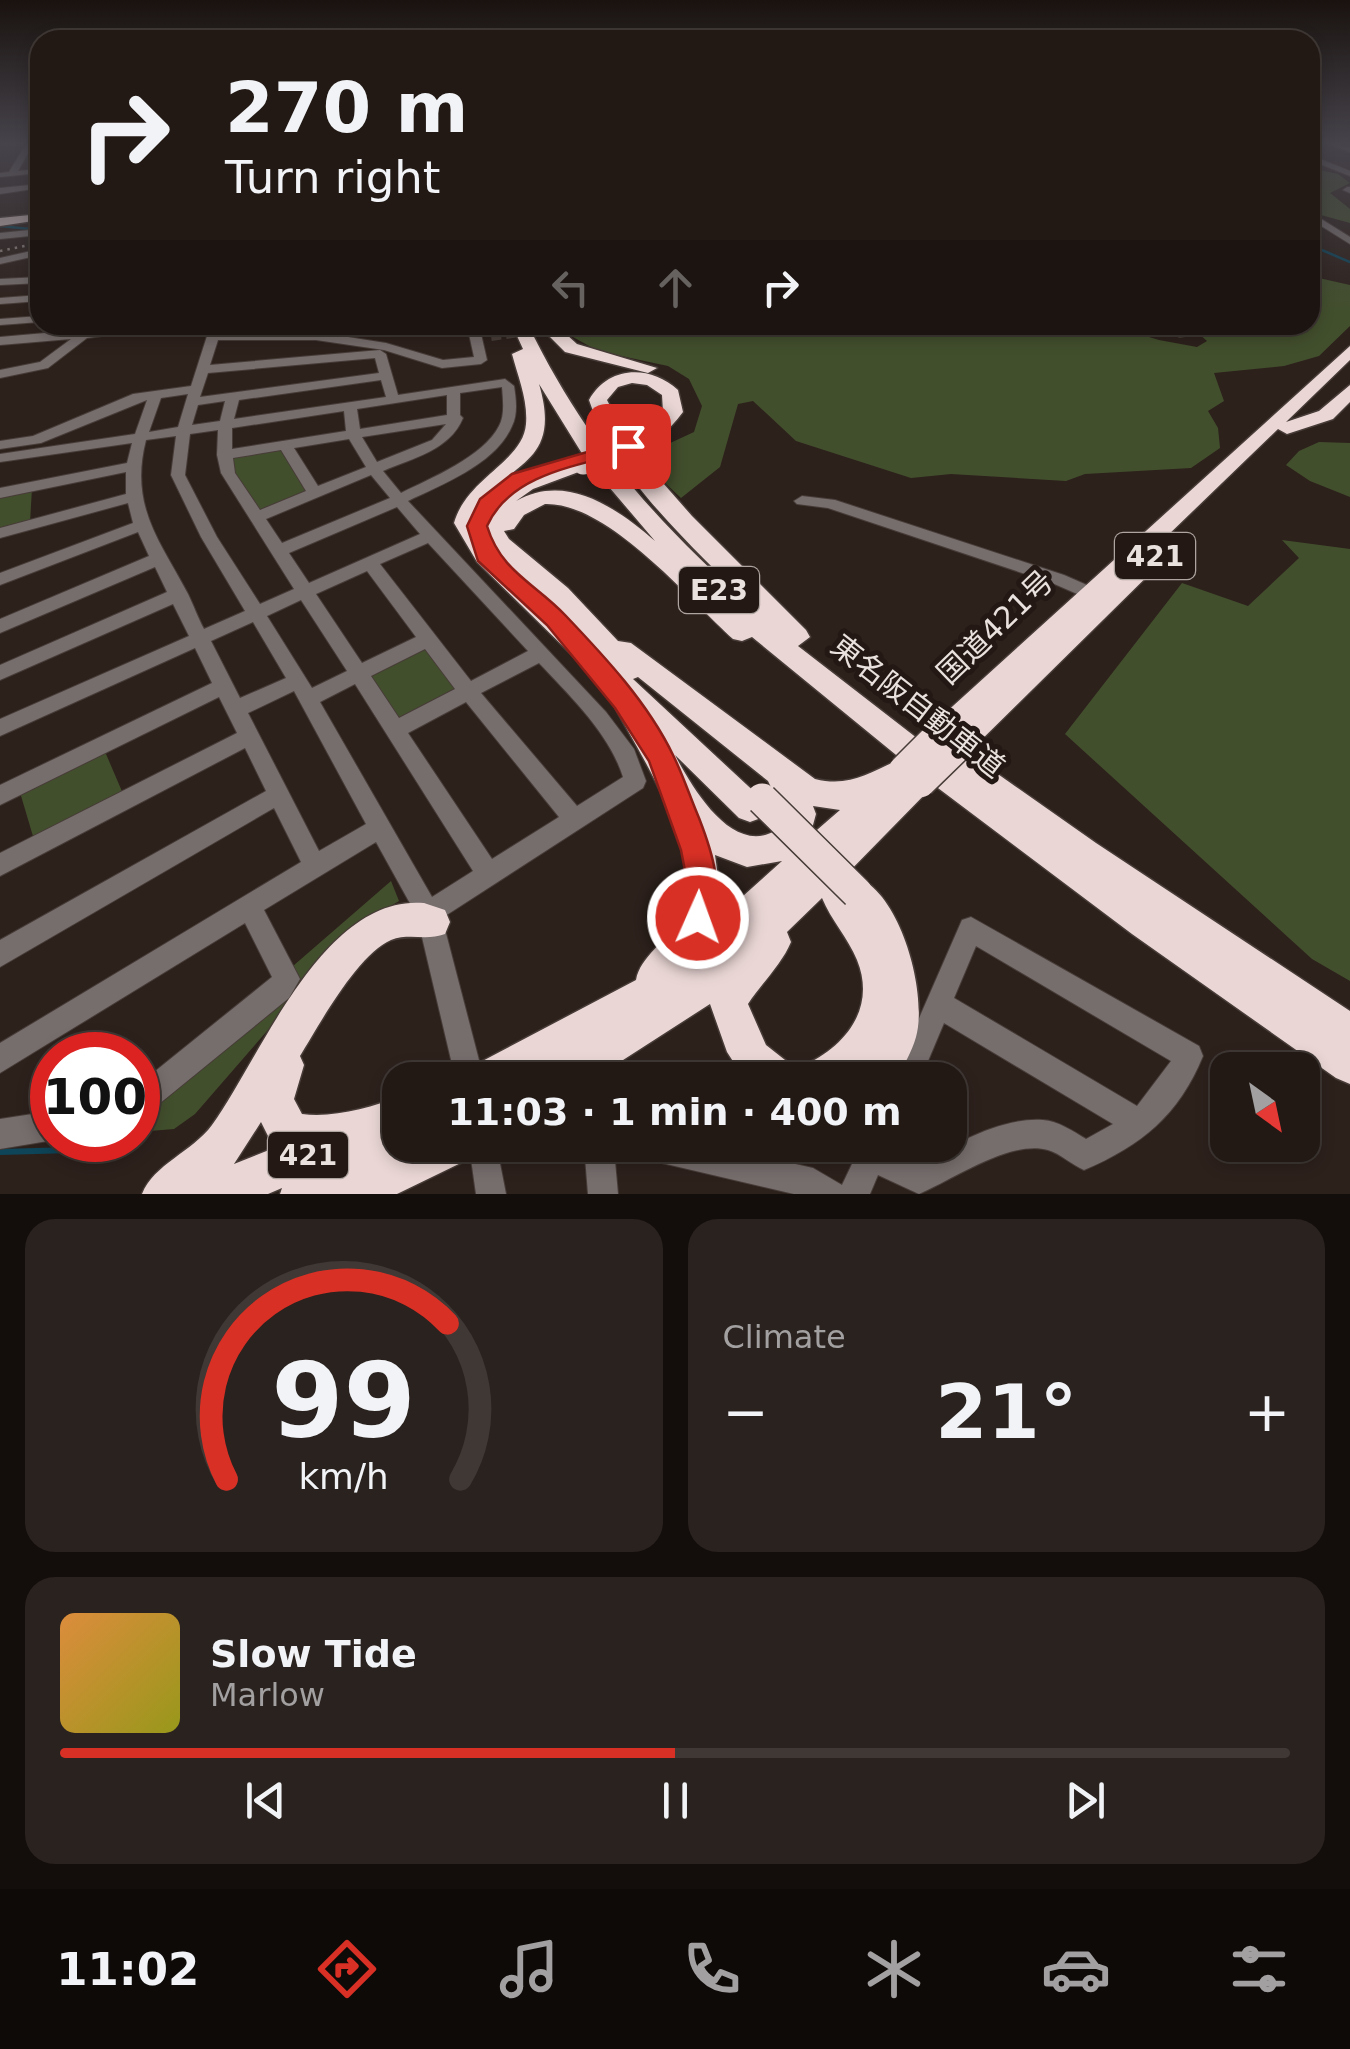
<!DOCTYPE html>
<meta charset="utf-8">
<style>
:root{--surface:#221915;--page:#2a221e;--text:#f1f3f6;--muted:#a2a0a0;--line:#3f3834;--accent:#d93025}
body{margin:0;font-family:"DejaVu Sans","Noto Sans JP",sans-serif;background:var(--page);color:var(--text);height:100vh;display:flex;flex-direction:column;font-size:38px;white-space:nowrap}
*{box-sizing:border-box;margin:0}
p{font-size:32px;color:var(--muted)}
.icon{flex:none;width:55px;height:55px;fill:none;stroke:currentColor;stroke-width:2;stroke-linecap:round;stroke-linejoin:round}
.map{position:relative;height:1194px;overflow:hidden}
.details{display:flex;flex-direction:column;gap:25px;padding:25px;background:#130e0c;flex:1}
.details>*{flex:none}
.guide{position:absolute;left:30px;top:30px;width:1290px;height:305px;border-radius:30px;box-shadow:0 5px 15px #0003,0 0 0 2px var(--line);background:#221915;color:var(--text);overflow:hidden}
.needle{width:65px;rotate:147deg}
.controls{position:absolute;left:1210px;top:1052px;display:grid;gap:20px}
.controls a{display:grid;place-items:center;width:110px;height:110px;border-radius:20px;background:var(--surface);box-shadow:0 5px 15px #0003,0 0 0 2px var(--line);font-size:50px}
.speed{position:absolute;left:30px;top:1032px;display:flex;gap:20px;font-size:50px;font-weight:700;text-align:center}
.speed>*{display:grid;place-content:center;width:130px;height:130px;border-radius:50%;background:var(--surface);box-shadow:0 5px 15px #0003,0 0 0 2px var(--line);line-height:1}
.speed .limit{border:15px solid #d22;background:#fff;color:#111}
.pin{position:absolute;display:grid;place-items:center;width:85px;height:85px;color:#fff;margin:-42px;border-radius:20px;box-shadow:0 5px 15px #0006}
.me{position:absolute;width:110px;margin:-55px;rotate:2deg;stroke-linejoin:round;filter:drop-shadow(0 0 8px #0008)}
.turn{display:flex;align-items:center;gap:35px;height:210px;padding:0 30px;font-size:45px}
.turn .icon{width:130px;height:130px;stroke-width:2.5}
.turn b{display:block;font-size:70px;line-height:85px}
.lanes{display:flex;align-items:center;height:95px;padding:0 30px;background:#0003;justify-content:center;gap:50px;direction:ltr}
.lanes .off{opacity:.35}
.big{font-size:75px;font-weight:700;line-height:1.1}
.details .tile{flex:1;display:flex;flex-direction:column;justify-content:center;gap:15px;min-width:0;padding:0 35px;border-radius:30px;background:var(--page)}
.details .dial{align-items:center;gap:0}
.dial svg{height:260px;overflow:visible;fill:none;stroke:var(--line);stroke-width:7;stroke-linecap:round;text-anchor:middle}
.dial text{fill:var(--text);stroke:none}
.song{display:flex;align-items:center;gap:30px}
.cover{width:120px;height:120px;border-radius:15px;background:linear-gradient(135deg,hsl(30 70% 55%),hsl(60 70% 35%))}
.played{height:10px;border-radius:5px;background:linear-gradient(90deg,var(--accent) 50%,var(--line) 50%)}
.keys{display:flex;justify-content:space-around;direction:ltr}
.heat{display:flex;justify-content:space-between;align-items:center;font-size:55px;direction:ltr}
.details .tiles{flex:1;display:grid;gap:25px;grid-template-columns:1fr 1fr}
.tile:last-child{grid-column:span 2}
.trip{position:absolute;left:382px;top:1062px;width:585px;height:100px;border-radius:30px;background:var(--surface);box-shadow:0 5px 15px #0003,0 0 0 2px var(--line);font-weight:700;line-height:100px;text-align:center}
.dock{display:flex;height:160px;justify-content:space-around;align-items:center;background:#0e0a08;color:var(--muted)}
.dock .icon{width:70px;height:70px}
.dock .on{color:var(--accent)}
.dock b{font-size:45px;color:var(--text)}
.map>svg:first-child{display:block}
</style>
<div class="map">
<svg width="1350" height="1194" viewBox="0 0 1350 1194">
<rect width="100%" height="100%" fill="#2d211c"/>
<!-- green -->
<path fill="#424f2d" d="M1310 168 1338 174 1350 183 1330 193 1350 209V223L1310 212Z
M1310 276 1350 285V326L1319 356 1284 366 1214 373 1224 401 1208 411 1218 428 1220 448 1191 468 1085 474 1066 481 951 474 911 478 796 441 753 401 738 404 720 467 681 498 644 463 655 450 694 432 702 406 689 379 668 366 598 351 564 332 662 325H1109L1159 340 1197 347 1207 341 1189 325H1310Z
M1319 442 1350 443V497L1310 481 1286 465 1299 451Z
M282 448 308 493 260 513 233 472 229 457Z
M32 488 30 523 0 531V495Z
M1282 540 1350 549V981L1312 959 1065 734 1182 583 1248 606 1299 558Z
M425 642 461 689 398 723 364 674Z
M103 747 124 796 35 843 19 789Z
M391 881 399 901 359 925 195 1114 174 1129 138 1132V1109L297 981 293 966Z"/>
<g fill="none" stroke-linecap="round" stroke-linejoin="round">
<!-- stream-far1 -->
<path stroke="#0e4559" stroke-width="2.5" d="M0 226 40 230
M1310 245 1350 262"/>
<!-- stream -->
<path stroke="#0e4559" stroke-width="6" d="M0 1152 109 1149"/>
<!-- minor-tunnel -->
<path stroke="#493e39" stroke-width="10" stroke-dasharray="10 5" stroke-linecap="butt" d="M491 336 563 326"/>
<!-- minor casing -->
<g stroke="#473c37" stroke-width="2">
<path id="minor" d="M26 144H33L18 171 40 169V173L0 177V173L9 172Z
M1333 144 1350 147V152L1333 146Z
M1310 155 1350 171V176L1310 160Z
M40 184V188L0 194V188Z
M1347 187H1350V193L1343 190Z
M1310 212 1350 237V244L1310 219Z
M40 229V235L0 239V233Z
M40 249V255L0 264V258Z
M40 277V283L0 285V279Z
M40 295V301L0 304V298Z
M40 316V322L0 325V319Z
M136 325H169L163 328 87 338 48 368 0 378V370L40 362 71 339 0 345V337Z
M174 325 211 326 215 327 218 332H316L386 343 443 360 474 357 467 325H479L487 360 481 364 442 368 384 350 316 340H218L210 365 380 350 386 354 398 395 505 379 514 386C516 399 518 414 512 426 496 464 443 484 408 501L606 712 634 749 646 781 643 788 442 918 480 1064 476 1074 466 1078 456 1074 452 1064 417 916 376 842 264 910 300 979 289 998 148 1113 138 1117V1085L272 977 245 923 0 1073V1043L301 862 274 808 0 967V940L266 791 245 748 0 876V853L237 733 219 697 0 805V785L212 683 195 648 0 736V719L189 636 173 604 0 680V665L167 592 155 567 0 633V619L149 556 138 532 0 585V573L133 523 128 503 0 538V528L126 494V472L0 498V488L127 463 132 443 0 462V454L135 434 147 400 41 443 0 449V441L33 436 133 394 191 386 207 336 206 332ZM375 358 379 373 200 397 208 373ZM381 380 386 397 234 419 239 400ZM502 387C503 400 505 415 499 426 483 457 431 478 401 493L383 471C413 458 450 450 463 418L460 415V393ZM188 394 178 427 149 432 161 398ZM447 395V415L360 429 357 409ZM225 401 220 421 192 425 198 405ZM344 411 346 431 232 449V428ZM446 424 432 440 377 462 362 437ZM218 430 217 455 221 473 294 589 260 604 217 537 185 475 190 434ZM176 436 171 475 201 537 245 611 204 629C198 618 193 604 188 594 160 541 129 506 146 440ZM349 439 366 467 318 486 294 448ZM281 450 306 491 260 510 235 473 233 458ZM371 475 390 498 282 543 266 519ZM397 507 420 534 309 583 289 553ZM428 543 528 651 471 681 380 564ZM367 571 416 637 362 663 316 594ZM301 600 347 671 312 688 267 616ZM253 622 286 678 240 698 211 641ZM425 649 455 689 399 718 371 676ZM539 663C570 696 609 733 623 777L577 806 481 693ZM355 684 473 871 432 897 320 702ZM294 691 366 824 319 851 248 713ZM466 702 559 817 492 859 408 733Z
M573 325 563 329 557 326 558 325Z
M1151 325H1168L1190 335 1180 337Z
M802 496 835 500 1064 575 1110 595 1113 599 1110 603H1098L1052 583 828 508 797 504 794 501Z
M971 917 1199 1046 1203 1056C1179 1115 1141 1146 1084 1170 1072 1165 1061 1154 1048 1150 1011 1139 952 1180 919 1194L878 1175 870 1194H794L632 1156 628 1145H710L813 1168 842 1185 861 1145H891L889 1149 918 1163C955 1145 1000 1117 1043 1120 1058 1121 1073 1131 1086 1139L1113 1124 944 1023 920 1080H892L962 920ZM976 946 1171 1061 1137 1106 954 998Z
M52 1111 54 1140 0 1149V1119Z
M484 1145 497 1148 506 1194H476L471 1159 475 1148Z
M590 1145H624L615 1161 618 1194H588L585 1157Z"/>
</g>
<!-- major casing -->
<g stroke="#473c37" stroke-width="3">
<path id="major" d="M40 214V220L0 226V218Z"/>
</g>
<!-- highway casing -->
<g stroke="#473c37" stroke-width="3">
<path id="highway" d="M512 325H528C588 447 655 520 755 610 696 549 617 482 589 400 608 366 649 364 678 390L683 412C668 432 657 440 634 450L692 516 806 630 810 637 798 646 922 742 932 725 1350 346V360L1286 422 1319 411 1350 385V402L1333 419 1287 434 1278 429 1165 538 1174 540 1178 545 1174 550 968 753 1096 843 1350 1011V1084L1336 1078 1132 934 934 785 839 882 844 883 857 877C901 894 928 994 916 1037 912 1052 903 1066 896 1080H745L727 1052 710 1004 592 1080H467L473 1066 636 980C640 956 668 941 679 919 710 857 641 758 614 705L617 699 477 562 454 523C467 477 523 462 526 424 528 400 518 377 512 354L523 349ZM632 383 647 385 662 395 663 412 651 428 627 439 607 400 618 387ZM539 384 586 460C543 461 490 484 481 530L476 523C493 458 566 475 539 384ZM592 467 655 541C618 509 567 472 516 501L533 489ZM545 504C607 502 687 597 733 639L742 641 752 637 901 759C871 771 851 788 815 779L631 643 618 641 568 588 509 539 504 531 514 529 524 515ZM638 677 768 781 784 814 778 829C733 859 692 787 675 755L739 818 750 822 761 818 766 808 761 798 633 679ZM813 806 840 810 810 836 816 814ZM715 855 747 867 782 861 714 922 720 890ZM822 898C831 920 848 938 857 960 877 1009 844 1048 802 1066L799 1071 766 1045 748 1004C761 984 782 964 791 942L787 932Z
M538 325H556L577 344 657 368 648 373 565 352Z
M424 903 445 910 450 922 445 934C427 941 409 933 391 940 357 955 319 1025 300 1056L304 1065 294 1099 302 1114C333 1118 371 1108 400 1096V1145H473L467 1160 397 1194H280L282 1188 268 1194H142C154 1164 192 1152 212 1125 261 1057 323 894 424 903ZM261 1122 274 1148 234 1164Z"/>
</g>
<!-- minor -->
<use href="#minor" fill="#766e6d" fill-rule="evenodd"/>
<!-- major -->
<use href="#major" fill="#c9b9b8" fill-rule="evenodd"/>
<!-- highway -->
<use href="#highway" fill="#ead7d5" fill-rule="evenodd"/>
<!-- rail -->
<path stroke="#8a807b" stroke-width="2.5" stroke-dasharray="2.5 5" stroke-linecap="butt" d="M0 251 40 243"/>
<!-- highway-bridge-far1 casing -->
<g stroke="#473c37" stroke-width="21" stroke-linecap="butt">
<path id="highway-bridge-far1" d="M583 465 634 452"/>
</g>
<!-- highway-bridge casing -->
<g stroke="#473c37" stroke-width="34" stroke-linecap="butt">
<path id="highway-bridge" d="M904 771 942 733
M920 782 959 744
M762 799 857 893"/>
</g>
<!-- highway-bridge-far1 -->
<use href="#highway-bridge-far1" stroke="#ead7d5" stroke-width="19"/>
<!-- highway-bridge -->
<use href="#highway-bridge" stroke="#ead7d5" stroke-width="31"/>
</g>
<!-- sky -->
<linearGradient id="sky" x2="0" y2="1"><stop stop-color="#19120f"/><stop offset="0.46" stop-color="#46434b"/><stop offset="1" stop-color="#46434b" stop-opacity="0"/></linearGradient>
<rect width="1350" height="312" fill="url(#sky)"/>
<!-- route -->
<path fill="#d93025" stroke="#8d1f18" stroke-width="2.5" d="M628 440 637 446 635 450C583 465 511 472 487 526 501 572 535 583 566 616 605 657 648 703 673 755 683 775 690 797 699 818 713 854 725 891 709 929L698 933 687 929 682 918 686 876 681 850 649 761 615 708 547 625 478 561 467 526 480 499 512 474Z"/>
<g text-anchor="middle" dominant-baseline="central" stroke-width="10" stroke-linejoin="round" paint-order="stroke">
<!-- shield labels -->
<g fill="#231813" stroke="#aea5a0" stroke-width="2.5">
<rect x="1115" y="533" width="80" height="46" rx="8"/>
<rect x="679" y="567" width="80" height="46" rx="8"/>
<rect x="268" y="1132" width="80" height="46" rx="8"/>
</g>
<g font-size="28" font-weight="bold" fill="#e9e1dd">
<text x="1155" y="556">421</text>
<text x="719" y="590">E23</text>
<text x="308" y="1155">421</text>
</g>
<!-- street labels -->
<g font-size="30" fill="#e9e1dd" stroke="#231813">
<text transform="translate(995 627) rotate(-44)">国道421号</text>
<text transform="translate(918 706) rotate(38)">東名阪自動車道</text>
</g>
</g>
</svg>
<div class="controls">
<a><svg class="needle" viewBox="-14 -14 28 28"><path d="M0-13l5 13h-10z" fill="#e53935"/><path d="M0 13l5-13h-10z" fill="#a2a0a0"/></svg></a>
</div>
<div class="speed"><div class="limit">100</div></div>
<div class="pin" style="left:628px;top:446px;background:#d93025"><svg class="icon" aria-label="arrive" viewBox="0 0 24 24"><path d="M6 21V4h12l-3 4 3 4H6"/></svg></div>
<svg class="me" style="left:698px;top:918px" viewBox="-20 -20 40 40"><circle r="17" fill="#d93025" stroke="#fff" stroke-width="3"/><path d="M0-11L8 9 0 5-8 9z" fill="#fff"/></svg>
<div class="trip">11:03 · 1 min · 400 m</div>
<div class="guide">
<div class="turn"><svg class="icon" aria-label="right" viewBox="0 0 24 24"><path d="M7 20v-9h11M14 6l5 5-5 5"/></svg><div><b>270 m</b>Turn right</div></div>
<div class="lanes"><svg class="icon off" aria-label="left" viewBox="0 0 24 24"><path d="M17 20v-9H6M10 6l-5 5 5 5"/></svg><svg class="icon off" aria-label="ahead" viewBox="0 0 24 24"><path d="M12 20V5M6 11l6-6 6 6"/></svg><svg class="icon" aria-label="right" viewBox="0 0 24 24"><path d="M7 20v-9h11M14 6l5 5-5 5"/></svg></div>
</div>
</div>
<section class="details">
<div class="tiles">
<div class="tile dial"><svg viewBox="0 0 100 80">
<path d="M14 69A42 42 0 1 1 86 69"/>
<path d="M14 69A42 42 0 0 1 82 21" stroke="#d93025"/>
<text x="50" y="56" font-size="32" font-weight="700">99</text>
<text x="50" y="72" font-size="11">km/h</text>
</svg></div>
<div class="tile"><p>Climate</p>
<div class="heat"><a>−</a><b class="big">21°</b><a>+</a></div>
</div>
<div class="tile">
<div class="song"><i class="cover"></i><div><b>Slow Tide</b><p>Marlow</p></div></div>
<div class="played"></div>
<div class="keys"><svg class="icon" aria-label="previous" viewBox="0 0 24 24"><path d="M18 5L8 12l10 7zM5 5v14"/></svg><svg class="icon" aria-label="pause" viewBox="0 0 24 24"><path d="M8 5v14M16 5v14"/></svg><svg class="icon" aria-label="next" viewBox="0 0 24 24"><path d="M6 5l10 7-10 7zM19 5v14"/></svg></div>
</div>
</div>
</section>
<nav class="dock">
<b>11:02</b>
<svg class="icon on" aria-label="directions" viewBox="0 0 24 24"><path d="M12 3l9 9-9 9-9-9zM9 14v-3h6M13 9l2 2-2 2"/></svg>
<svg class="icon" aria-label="music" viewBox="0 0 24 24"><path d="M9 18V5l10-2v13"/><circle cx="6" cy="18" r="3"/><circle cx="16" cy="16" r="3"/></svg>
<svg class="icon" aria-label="phone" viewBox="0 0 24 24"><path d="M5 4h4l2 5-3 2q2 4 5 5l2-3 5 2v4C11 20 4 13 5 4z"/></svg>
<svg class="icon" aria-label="climate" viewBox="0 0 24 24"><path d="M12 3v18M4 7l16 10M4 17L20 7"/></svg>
<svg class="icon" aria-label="car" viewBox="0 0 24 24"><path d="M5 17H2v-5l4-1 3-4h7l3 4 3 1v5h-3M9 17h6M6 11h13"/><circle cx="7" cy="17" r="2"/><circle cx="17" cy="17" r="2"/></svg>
<svg class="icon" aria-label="filters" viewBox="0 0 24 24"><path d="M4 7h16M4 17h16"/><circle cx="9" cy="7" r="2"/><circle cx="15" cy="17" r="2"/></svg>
</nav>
